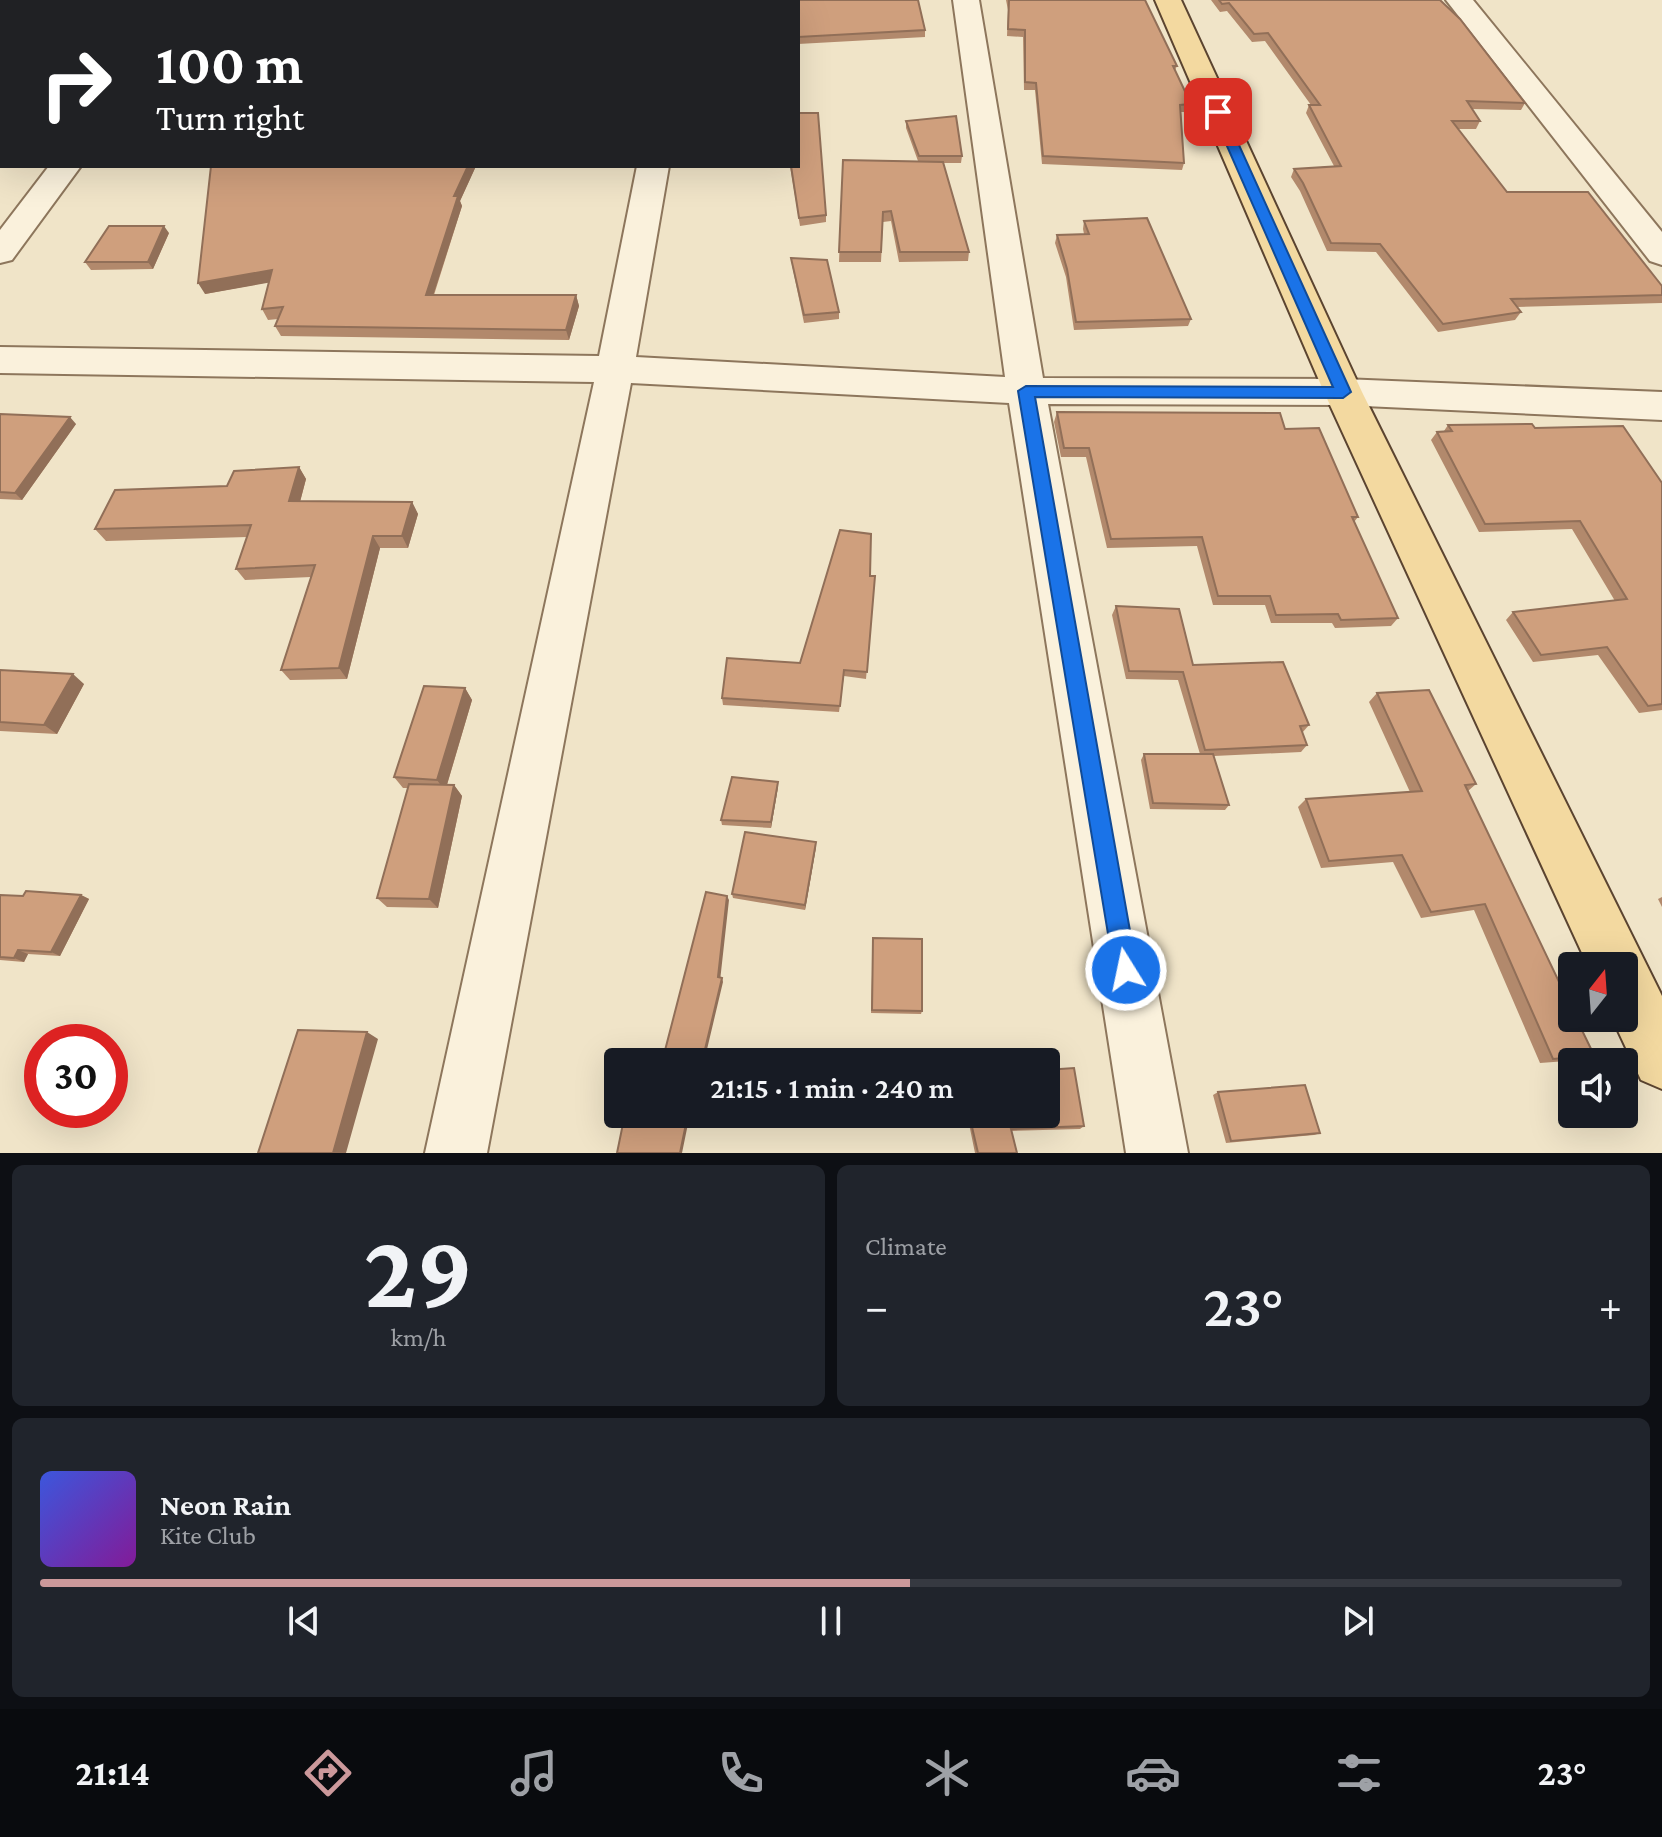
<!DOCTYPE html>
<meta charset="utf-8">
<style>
:root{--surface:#171b24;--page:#20242c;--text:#f1f3f6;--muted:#9ea1a6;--line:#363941;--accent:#cc999b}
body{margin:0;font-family:"Crimson Pro",serif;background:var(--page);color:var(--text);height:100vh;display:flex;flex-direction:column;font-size:30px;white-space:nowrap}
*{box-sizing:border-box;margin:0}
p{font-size:26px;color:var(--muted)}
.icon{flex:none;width:44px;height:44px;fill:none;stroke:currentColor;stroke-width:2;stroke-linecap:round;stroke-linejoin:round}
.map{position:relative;height:1153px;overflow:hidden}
.panel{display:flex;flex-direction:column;gap:12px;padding:12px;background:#0d0f14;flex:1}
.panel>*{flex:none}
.top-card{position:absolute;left:0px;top:0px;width:800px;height:168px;box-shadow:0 8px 32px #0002;background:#202124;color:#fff;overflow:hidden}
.needle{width:52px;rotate:17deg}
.controls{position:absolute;left:1558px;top:952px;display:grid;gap:16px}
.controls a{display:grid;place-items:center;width:80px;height:80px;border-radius:8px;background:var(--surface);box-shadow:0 8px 32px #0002;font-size:40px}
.speed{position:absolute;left:24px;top:1024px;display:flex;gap:16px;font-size:40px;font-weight:700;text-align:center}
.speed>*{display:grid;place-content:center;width:104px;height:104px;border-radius:50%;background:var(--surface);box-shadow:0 8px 32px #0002;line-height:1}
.speed .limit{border:12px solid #d22;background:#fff;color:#111}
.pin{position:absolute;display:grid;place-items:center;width:68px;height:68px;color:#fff;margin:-34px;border-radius:16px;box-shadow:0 4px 12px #0006}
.me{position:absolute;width:88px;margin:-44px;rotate:350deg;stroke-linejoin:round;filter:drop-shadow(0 0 6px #0008)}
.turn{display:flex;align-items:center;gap:28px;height:168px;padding:0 24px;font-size:36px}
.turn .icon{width:104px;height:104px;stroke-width:2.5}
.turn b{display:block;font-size:56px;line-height:68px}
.big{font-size:60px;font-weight:600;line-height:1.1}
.panel .card{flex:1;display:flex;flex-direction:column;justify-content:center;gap:12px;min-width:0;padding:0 28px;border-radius:12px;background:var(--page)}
.panel .dial{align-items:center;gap:0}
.dial b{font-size:104px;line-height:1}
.song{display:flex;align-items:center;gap:24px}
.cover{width:96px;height:96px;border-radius:12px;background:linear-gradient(135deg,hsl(230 70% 55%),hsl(290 70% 35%))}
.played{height:8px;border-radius:4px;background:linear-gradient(90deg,var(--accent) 55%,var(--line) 55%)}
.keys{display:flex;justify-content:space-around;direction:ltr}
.heat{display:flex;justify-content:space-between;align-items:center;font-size:44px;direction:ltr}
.panel .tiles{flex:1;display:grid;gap:12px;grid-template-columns:1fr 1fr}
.card:last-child{grid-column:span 2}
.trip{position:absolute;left:604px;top:1048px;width:456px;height:80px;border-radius:8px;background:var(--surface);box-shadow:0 8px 32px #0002;font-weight:600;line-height:80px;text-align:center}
.tab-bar{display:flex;height:128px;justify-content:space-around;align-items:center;background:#090b0e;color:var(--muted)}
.tab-bar .icon{width:56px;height:56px}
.tab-bar .on{color:var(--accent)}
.tab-bar b{font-size:36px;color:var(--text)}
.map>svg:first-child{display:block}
</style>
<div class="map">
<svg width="1662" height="1153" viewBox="0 0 1662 1153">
<rect width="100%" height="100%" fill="#f0e4c8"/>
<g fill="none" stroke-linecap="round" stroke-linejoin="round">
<!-- minor casing -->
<g stroke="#8d765c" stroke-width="4">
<path id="minor" d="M176 0H202L175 2Z
M671 0H697L670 2Z
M953 0H979L1043 378 1343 379 1662 392V420L1343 405 1048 404 1188 1153H1126L1009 403 631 383 487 1153H425L594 382 0 373V347L599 356 637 166H669L636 357 1005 377Z
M1446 0H1473L1662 232V265L1650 261Z
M49 166H81L12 260 0 263V230Z"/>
</g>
<!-- major casing -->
<g stroke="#5b4430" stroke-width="4">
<path id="major" d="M1155 0H1181L1362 392 1662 996V1089L1641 1080 1612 1018H1624V966H1588L1324 392Z"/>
</g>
<!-- minor -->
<use href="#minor" fill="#faf1dc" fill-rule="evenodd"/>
<!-- major -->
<use href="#major" fill="#f3d9a0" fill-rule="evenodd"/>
</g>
<!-- wall -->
<path fill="#b2896c" d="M1006 0H1145L1177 66 1175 70 1191 104 1188 112H1181L1184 163 1182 170 1042 164 1035 90H1024L1023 37 1007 36 1008 10Z
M1211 0H1440L1525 103 1521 110 1472 109 1480 121 1476 129H1458L1507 192 1662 286V303L1517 307 1521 312 1515 320 1438 332 1376 252 1327 251 1300 191 1291 177 1294 169 1334 166 1306 113 1309 105H1311L1265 41 1252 42 1227 11 1220 12Z
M798 2 925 30V37L798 44Z
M906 121 962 156 961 163H943L969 252 968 261 899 262 891 221 883 222 881 262H839L843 160 918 161 906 128Z
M211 166H476L460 201 462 206 434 295H576L579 306 569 340 281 336 275 326 278 319 268 320 262 309 269 282 205 294Z
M790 166H798L826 215V222L800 226Z
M1084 221 1191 319 1188 326 1074 330 1066 277 1055 243 1057 235 1084 234 1083 229Z
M169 233 153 269 91 270 85 262Z
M791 258 839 312V319L804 323 792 265Z
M1057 412 1285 429 1358 517 1354 522 1398 618 1391 626 1335 628 1332 623H1271L1265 605H1213L1197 546 1107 548 1086 457H1061L1054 422Z
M0 414 76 424 22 500 0 499Z
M1448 425 1535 428 1662 483V710L1639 713 1598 655 1533 662 1506 620 1513 612 1615 601 1572 529 1479 532 1431 440 1437 432 1444 431Z
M299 467 306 479 300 502H412L418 514 408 548H380L347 679 290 680 281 670 311 577 245 580 236 569 247 537 106 541 95 529 227 486Z
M870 576H875L866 679 844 676 839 712 723 705 722 698 800 663Z
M1116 606 1193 665 1309 725 1302 733 1307 745 1301 752 1214 756 1229 805 1225 810 1150 809 1141 760 1144 754H1200L1178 680 1126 679 1112 615Z
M0 670 84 684 57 734 0 731Z
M465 688 472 700 447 785H454L462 796 438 908 387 907 377 898 408 788H403L394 777Z
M1377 693 1476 784 1468 791 1594 1055 1580 1060 1540 1063 1474 910 1421 918 1393 862 1321 868 1298 807 1306 799 1410 792 1369 702Z
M778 787 771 828 722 825 721 820Z
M816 847 805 910 733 898 732 894Z
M0 895 23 896 81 895 89 899 60 956 28 954 24 962 0 960Z
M1662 897V907L1658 899Z
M873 938 922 1011 921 1014 871 1013Z
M1218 1092 1320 1133 1314 1135 1226 1143 1213 1095Z
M967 1114H1046L1084 1126 1080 1129 1011 1131 1017 1153H975Z"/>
<!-- shaded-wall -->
<path fill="#916f58" d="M468 166H476L460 201 462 206 430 305 426 295 454 196Z
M164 226 169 233 153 269 148 262Z
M272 270 278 281 205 294 198 283Z
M576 295 579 306 569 340 566 330Z
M70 417 76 424 22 500 15 493Z
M299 467 306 479 297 513 289 501Z
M412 502 418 514 408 548 402 536Z
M373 536 380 548 347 679 339 668Z
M73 674 84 684 57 734 44 725Z
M465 688 472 700 445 791 437 780Z
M778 782V787L771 828V822Z
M454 785 462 796 438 908 429 899Z
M816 842V847L805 910V905Z
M81 895 89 899 60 956 51 952Z
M727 896 729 900 720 981 718 977Z
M18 950 28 954 24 962 14 958Z
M722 978 723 982 704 1062H702Z
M367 1032 378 1039 346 1153H333Z
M688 1114H690L682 1153H680Z"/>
<!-- building -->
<path fill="#cf9f7d" stroke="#916f58" stroke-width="2" d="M447 0H634V2H446Z
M790 0H918L925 30 798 37V2H790Z
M1009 0H1145L1177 66H1173L1191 104 1180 105 1184 163 1043 156 1036 83 1025 82V30L1008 29Z
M1219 0H1440L1460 19 1525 103 1467 101 1480 121H1452L1507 192H1588L1662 286V295L1511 299 1521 312 1443 324 1380 244 1331 243 1303 183 1294 169 1341 166 1309 105H1320L1268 33 1254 34 1229 3 1222 4Z
M798 113H818L826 215 799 218 791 166H798Z
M956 116 962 156H919L906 121Z
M843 160 943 162 969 252H900L891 211 883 212 881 252H839Z
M211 166H468L454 196H458L426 295H576L566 330 275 326 283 307 262 309 272 270 198 283Z
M1147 218 1191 319 1076 322 1067 269 1057 235 1089 234 1084 221Z
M109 226H164L148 262H85Z
M791 258 827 260 839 312 804 315Z
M1057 412 1280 413 1285 429 1319 428 1358 517H1352L1398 618 1341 620 1338 614 1276 615 1270 596H1218L1202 537 1111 539 1089 448H1064Z
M0 414 70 417 15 493 0 492Z
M1532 424 1535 428 1623 426 1662 483V704L1648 706 1607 647 1541 655 1513 612 1627 599 1580 521 1485 524 1437 432 1452 431 1448 425Z
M299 467 289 501 412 502 402 536H373L339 668 281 670 315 565 236 569 251 525 95 529 115 490 227 486 234 471Z
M840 530 871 534 870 576H875L867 672 844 670 840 706 722 698 727 658 800 663Z
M1116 606 1179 609 1193 665 1283 662 1309 725 1300 726 1307 745 1205 750 1183 672 1129 671Z
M0 670 73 674 44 725 0 722Z
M424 686 465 688 437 780 394 777Z
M1429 690 1476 784 1465 785 1572 1009V1018H1576L1594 1055 1553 1059 1485 904 1431 912 1402 855 1329 861 1306 799 1422 791 1377 693Z
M1144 754H1213L1229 805 1153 803Z
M732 777 778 782 771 822 721 820Z
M409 784 454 785 429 899 377 898Z
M745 832 816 842 805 905 732 894Z
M26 891 81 895 51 952 18 950 14 958 0 957V895L23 896Z
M706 892 727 896 718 977 722 978 702 1062H662Z
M873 938 922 939V1011L872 1010Z
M298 1030 367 1032 333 1153H258Z
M1074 1068 1084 1126 1011 1129 1017 1153H978L969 1114H1046V1070Z
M1305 1085 1320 1133 1231 1141 1218 1092Z
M625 1114H688L680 1153H617Z"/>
<!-- route -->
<path fill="#1a73e8" stroke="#114b97" stroke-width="2" d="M1213 110 1224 112 1351 392 1343 398 1035 397 1137 970 1134 978 1126 982 1118 978 1114 970 1018 391 1026 386 1333 387 1212 112Z"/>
</svg>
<div class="controls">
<a><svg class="needle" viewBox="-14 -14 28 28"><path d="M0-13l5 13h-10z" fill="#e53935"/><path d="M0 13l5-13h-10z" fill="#9ea1a6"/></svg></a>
<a><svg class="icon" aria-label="sound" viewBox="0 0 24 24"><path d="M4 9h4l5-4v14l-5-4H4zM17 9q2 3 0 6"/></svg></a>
</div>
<div class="speed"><div class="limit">30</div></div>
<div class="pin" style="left:1218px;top:112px;background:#d93025"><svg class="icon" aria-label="arrive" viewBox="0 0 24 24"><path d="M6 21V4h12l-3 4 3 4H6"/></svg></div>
<svg class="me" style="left:1126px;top:970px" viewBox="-20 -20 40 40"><circle r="17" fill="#1a73e8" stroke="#fff" stroke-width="3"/><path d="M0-11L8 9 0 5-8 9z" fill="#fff"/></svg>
<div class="trip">21:15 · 1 min · 240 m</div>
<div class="top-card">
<div class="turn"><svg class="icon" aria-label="right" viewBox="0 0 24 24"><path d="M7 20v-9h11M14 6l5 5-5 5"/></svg><div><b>100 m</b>Turn right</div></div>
</div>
</div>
<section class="panel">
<div class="tiles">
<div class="card dial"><b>29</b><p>km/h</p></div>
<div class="card"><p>Climate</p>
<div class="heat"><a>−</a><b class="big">23°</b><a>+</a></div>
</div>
<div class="card">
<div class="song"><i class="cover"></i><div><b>Neon Rain</b><p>Kite Club</p></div></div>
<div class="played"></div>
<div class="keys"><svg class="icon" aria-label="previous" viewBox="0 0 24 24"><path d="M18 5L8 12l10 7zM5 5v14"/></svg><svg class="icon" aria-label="pause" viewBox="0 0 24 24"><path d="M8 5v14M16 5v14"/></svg><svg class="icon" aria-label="next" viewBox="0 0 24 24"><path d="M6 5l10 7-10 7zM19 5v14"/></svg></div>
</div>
</div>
</section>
<nav class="tab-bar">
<b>21:14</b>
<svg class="icon on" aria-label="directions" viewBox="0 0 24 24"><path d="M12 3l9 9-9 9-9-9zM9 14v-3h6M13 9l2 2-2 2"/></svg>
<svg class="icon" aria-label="music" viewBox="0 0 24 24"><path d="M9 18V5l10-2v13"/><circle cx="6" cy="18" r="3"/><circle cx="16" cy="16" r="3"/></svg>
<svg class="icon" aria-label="phone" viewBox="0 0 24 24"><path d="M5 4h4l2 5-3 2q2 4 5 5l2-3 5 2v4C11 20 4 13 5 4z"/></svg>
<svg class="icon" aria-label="climate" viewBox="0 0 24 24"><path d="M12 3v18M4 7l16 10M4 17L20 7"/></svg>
<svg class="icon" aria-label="car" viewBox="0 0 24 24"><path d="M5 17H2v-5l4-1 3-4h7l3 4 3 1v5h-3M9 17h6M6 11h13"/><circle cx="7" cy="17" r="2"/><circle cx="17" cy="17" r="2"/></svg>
<svg class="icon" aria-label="filters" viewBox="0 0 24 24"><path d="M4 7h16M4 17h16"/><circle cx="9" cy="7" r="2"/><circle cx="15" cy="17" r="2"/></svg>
<b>23°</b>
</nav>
